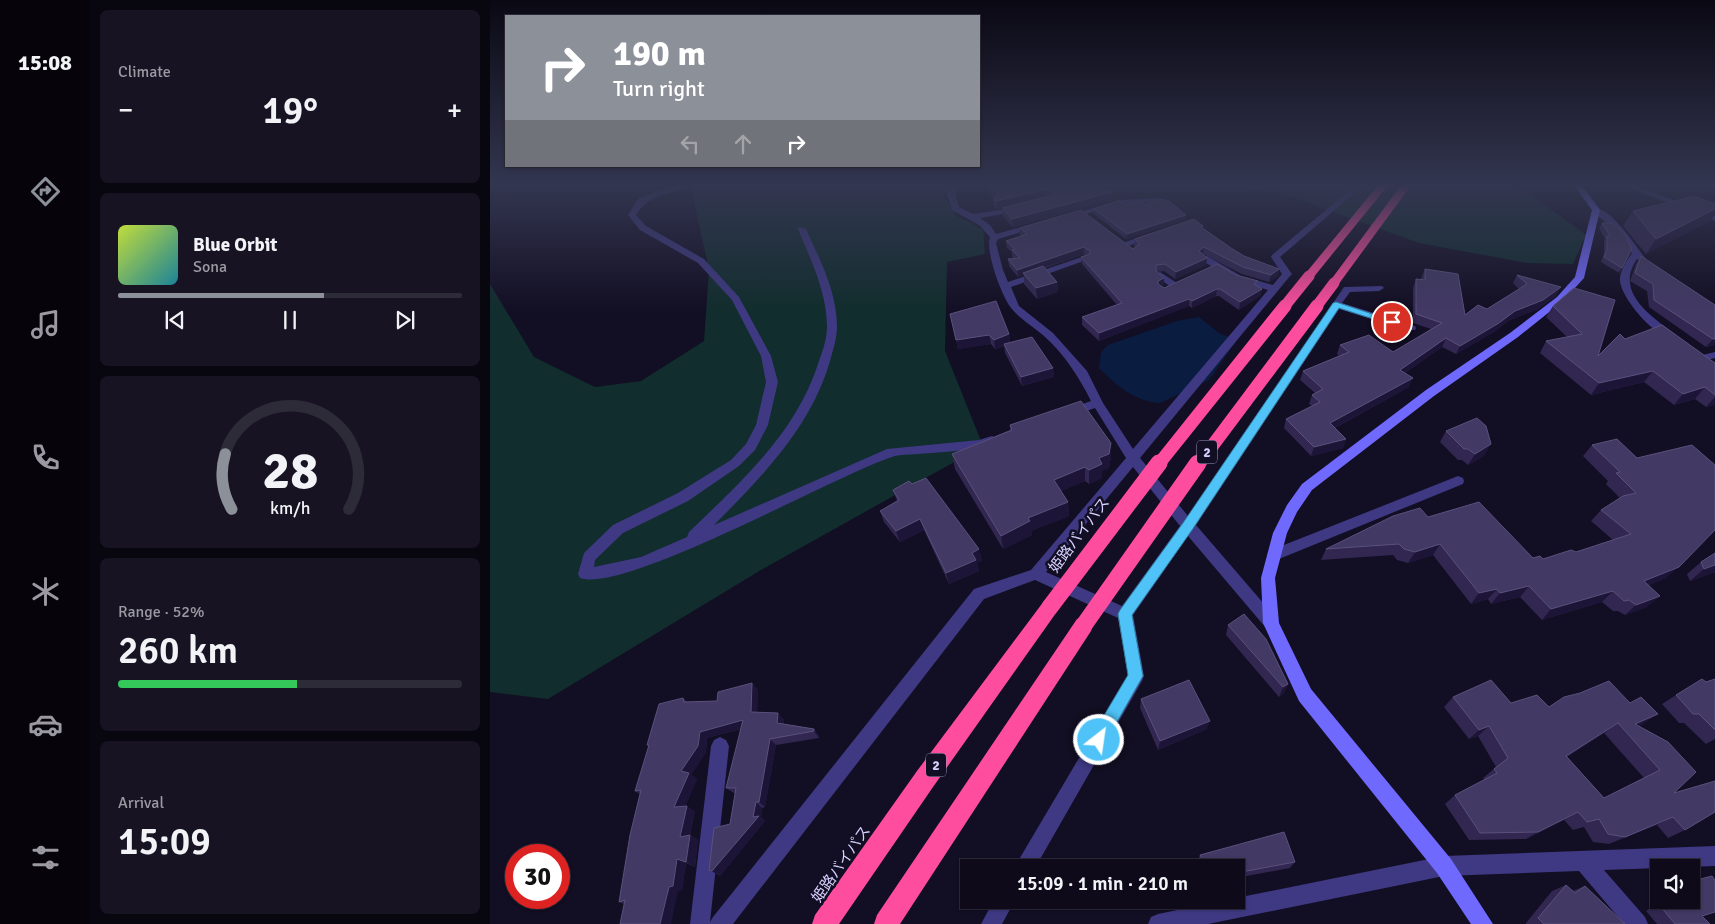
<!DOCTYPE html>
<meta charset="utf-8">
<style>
:root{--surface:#0e0a1a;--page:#171323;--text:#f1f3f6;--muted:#9b9aa2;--line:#2e2b39;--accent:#8c9099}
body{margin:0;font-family:Signika,"Noto Sans JP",sans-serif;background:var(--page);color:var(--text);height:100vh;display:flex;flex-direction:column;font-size:19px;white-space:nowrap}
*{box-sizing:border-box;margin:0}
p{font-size:16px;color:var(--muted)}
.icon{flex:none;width:28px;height:28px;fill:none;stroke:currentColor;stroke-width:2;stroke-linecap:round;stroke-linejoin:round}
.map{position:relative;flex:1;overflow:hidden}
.sheet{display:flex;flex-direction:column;gap:10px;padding:10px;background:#08060e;width:400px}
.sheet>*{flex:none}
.hud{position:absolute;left:15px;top:15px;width:475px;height:152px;border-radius:0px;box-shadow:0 1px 4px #0004,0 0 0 1px var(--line);background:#8c9099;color:#fff;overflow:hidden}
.buttons{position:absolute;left:1160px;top:859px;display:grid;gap:10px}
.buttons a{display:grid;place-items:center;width:50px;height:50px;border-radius:0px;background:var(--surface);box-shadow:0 1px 4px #0004,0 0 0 1px var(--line);font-size:25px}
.speed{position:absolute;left:15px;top:844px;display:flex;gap:10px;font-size:25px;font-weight:700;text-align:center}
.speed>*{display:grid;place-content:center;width:65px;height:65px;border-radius:50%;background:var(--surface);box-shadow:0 1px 4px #0004,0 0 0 1px var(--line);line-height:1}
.speed .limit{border:8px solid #d22;background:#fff;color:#111}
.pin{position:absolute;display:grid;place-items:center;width:42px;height:42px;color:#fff;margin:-21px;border:2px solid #fff;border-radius:50%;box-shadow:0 1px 5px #0007}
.me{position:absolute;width:55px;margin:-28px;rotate:30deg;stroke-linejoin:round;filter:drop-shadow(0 0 4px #0008)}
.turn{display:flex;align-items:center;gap:18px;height:105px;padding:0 25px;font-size:22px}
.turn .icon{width:65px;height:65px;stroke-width:2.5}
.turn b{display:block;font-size:35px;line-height:42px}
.lanes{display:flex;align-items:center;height:48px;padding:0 25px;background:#0003;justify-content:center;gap:25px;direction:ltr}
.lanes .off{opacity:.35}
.big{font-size:38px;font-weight:600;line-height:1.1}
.sheet .widget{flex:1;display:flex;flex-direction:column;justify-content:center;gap:8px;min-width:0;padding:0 18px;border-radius:8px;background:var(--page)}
.sheet .dial{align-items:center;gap:0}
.dial svg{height:130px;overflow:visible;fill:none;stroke:var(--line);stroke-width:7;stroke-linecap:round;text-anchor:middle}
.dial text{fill:var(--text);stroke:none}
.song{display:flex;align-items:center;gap:15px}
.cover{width:60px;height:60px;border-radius:8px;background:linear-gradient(135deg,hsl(70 70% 55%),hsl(190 70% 35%))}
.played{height:5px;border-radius:2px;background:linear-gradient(90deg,var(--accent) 60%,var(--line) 60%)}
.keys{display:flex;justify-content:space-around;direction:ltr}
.heat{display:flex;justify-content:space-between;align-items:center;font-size:28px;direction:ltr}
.charge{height:8px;border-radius:4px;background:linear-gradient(90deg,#34c759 52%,var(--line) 0)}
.trip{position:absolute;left:470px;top:859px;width:285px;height:50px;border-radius:0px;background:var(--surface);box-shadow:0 1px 4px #0004,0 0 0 1px var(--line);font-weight:600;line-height:50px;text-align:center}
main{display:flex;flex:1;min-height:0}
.tab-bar{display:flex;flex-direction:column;width:90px;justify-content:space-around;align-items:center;background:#06040a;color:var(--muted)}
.tab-bar .icon{width:35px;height:35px}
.tab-bar .on{color:var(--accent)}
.tab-bar b{font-size:22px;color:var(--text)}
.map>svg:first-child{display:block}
</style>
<main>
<nav class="tab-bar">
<b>15:08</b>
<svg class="icon on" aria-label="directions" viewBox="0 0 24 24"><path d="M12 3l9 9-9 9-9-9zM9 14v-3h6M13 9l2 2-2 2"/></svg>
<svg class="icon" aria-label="music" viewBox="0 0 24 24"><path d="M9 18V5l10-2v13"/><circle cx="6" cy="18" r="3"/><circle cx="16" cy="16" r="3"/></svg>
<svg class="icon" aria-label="phone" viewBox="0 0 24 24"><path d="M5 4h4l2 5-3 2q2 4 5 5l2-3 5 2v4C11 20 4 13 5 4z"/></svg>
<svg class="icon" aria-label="climate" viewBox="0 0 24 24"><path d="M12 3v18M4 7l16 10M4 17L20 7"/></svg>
<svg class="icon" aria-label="car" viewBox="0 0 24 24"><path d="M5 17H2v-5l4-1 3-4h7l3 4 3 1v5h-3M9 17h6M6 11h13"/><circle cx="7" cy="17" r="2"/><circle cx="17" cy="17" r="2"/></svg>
<svg class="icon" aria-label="filters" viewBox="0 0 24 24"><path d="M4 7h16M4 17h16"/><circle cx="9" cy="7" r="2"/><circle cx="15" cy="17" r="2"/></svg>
</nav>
<section class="sheet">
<div class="widget"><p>Climate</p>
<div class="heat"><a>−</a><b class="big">19°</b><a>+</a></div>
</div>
<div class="widget">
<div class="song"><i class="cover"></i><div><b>Blue Orbit</b><p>Sona</p></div></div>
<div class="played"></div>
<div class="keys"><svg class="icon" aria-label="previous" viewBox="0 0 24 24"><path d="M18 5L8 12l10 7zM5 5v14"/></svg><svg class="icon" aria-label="pause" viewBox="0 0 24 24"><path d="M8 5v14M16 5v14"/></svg><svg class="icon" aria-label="next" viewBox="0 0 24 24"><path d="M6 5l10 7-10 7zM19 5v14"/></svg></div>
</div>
<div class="widget dial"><svg viewBox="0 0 100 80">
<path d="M14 69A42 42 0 1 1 86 69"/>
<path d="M14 69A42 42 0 0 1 10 35" stroke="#8c9099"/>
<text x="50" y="56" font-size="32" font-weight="700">28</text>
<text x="50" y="72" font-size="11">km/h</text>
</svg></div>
<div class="widget"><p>Range · 52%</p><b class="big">260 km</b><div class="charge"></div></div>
<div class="widget"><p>Arrival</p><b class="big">15:09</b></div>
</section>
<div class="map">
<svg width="1225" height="924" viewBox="0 0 1225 924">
<rect width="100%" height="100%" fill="#120e23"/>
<!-- green -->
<path fill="#112d2d" d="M207 184H461L453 195 467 217 480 222 493 230 495 254 457 262 455 351 493 446 271 570 58 699 0 692V284L44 357 105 387 151 381 214 341 219 270 201 188Z
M722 184H1026L1096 235 1083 264 1037 263 929 243 785 191 741 189Z"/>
<!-- water -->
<path fill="#0a1d41" d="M709 317 729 333 747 340 719 380 670 403C645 402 626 385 609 368L611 352 618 345 687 321Z"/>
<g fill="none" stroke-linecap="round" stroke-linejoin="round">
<!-- street -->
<path fill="#3e3982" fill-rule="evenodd" d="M461 184H469L465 195 469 207 483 214 531 207V211L490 218 500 225 506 234 547 223 551 226 508 239 506 243 513 270 518 282 592 257 595 256 599 259 521 287 529 306 563 333 597 371 613 403 643 449 778 290 745 280 711 260V256H717L751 276 783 285 792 274 781 257 782 255 867 184H875L790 257 802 274 800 276 650 458 698 516 854 287 892 286 894 288 889 291 860 292 852 303 925 326 926 328 925 330H917L849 309 706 525 786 618 789 623 786 628 781 630 776 628 698 536 643 615 654 676 652 681 545 868H524L638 675 628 618 545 580 494 599 243 924H200L221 746 224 740 230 737 236 740 239 746 220 922 223 917 484 589 541 570 636 458 605 408 580 417 576 416 574 413 576 410 601 401C589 377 575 355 554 336 544 327 530 319 522 309 512 298 495 251 500 237L489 225 462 210 457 195ZM643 467 690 526 632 606 556 572Z
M1130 184H1141L1225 216V221Z
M192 185H195V189C174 194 158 196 146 215L156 226 214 259 249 297 281 356 288 382 278 425 265 450 249 466 198 501 133 533 105 560 104 567 151 557 197 537 199 532C251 482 307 432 329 361 333 350 337 338 337 327 337 293 321 260 308 229L309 227 316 229C330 260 347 292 347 327 347 338 343 350 340 361 321 427 272 477 224 525L397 449 489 440 502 436 508 440 506 443C481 451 454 452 428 454 420 455 409 454 402 457 344 476 135 594 90 578L88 574 94 553 123 525 188 493 241 460 256 444 266 425 276 382 271 356 242 300 208 263 150 230 138 215 148 199 171 189Z
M668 198 672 200 671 202 630 204 578 219 574 217 629 200Z
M1103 208C1121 206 1146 247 1156 259L1152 262 1147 259C1124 292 1161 316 1185 334L1186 336 1185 338C1168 342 1128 296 1130 278 1131 268 1137 261 1142 253L1130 234 1103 212Z
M661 233 664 234V238L634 247 630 244Z
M670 272 687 283V287H681L667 277 665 275Z
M1225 352V358L1208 362 1203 359 1204 357Z
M968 476 973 478 974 481 973 484 789 559 784 561 779 559 777 555 779 551Z
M1225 846V866L1114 870 1155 917 1158 924H1134L1089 871 954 876 718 924H658L661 917 668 914 736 900H746V898L954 856Z
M504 900H525L512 924H491Z"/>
<!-- secondary -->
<path fill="#7069fe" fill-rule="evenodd" d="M1083 184H1091L1110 210 1094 278 1073 301 1028 337 944 396 822 490 807 512 797 533 785 578 789 623 821 689 961 859 1003 924H981L947 873 809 701 773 623 771 578 783 533 797 505 812 484 936 390 1020 333 1067 297 1085 277 1102 210Z"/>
<!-- highway -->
<path fill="#fe4d9e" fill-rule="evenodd" d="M889 184H899L823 278H815L813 276 815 274Z
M912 184H922L848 285H840L838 283 840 281Z
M560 599 566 601 569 607 566 613 443 787 349 924H322L325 915 427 771 554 601Z
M594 617 601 619 603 625 601 631 410 924H384L387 915 587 619Z"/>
<!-- highway-bridge-far2 -->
<path stroke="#fe4d9e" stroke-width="11" d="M794 307 819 276
M826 307 844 283"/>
<!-- highway-bridge-far1 -->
<path stroke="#fe4d9e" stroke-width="13" d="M668 465 795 306
M708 465 827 306"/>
<!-- highway-bridge -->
<path stroke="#fe4d9e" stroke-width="17" d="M560 607 669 463
M594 625 708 463"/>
</g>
<!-- wall -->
<path fill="#312751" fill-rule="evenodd" d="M494 184 622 192V200L523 227 513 216 512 208 507 209 504 206 503 197 494 187Z
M1041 184H1071L1068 191H1048Z
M1225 203V214L1220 221 1156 254 1133 226 1143 211Z
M637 205H656L696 220 636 239 604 214V209Z
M1112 223H1122L1132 268 1129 273 1111 262 1114 254V241L1115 239 1109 228Z
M530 228 643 249 646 247 644 246 645 239 713 228 741 248 754 256 789 269 788 276 779 282 752 274 713 254 717 258 716 265 685 279 674 271 667 272 674 278V285L671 286 674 288 746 275 772 289 770 296 749 310 729 296H726L702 308 699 306 609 341 592 325V317L627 305 592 264 591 257 596 255 594 254 555 268 567 282 568 292 547 299 534 284V275L528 277 519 266 518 259 524 258 522 257V252L517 248 516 241 532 236 530 235Z
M1151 256 1225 305V345L1216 347 1159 307 1157 291 1140 281 1146 264Z
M935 269 975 315 997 309 1029 289 1023 283 1027 275 1066 296 1048 309 1020 320 1004 332 966 354 952 347 915 373 919 387 845 428 856 439 853 448 821 456 794 428 796 419 822 406 819 404 822 395 825 393 810 380 813 371 849 356 847 354 850 345 903 352 941 329 923 323V288L926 279 931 280V278Z
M1084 288 1108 356 1135 339 1225 363V405L1216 407 1205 399 1184 405 1154 382 1101 395 1050 353 1056 341 1077 337 1056 317 1063 306Z
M460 314 519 334 520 342 563 368 564 377 532 386 515 353 514 346 505 349 501 344 468 349Z
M520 425 621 457 619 468 612 471V478L599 484 595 481 571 491 578 502 579 516 541 531 542 535 513 549 465 469 462 454 520 430Z
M956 431 994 456 978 465 972 460H968L950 442Z
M1127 439 1176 578 1159 585 1157 607 1135 615 1128 611H1123L1112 602 1052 620 1030 597 1001 604 998 599 981 604 943 555 918 563 907 560 903 555 831 560 836 549 938 517 1043 558 1053 559 1086 552 1123 540 1101 521 1111 510 1130 498 1116 484 1118 481 1093 456 1102 445Z
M403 490 492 560 487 563 489 571 459 584 434 530 410 542 394 522 390 511 407 501Z
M1211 562 1225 572 1200 581 1197 574Z
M738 625 798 684 794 693 789 697 736 635Z
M1225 679V739L1216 744 1194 723H1189L1172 704 1186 695 1216 682Z
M262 683 268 690 267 712 288 713 294 720V724L324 729 329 736V738L286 745 275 807 272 808 271 817 275 821 230 876 219 870 240 824 245 794 244 793 236 788 251 729 217 738 216 752 201 775 207 779 195 806 205 811 200 835 208 840 205 867 196 863 192 890 134 904 129 902 150 794 145 791 159 746 157 745 193 698 197 702 227 701Z
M963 697 1059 707 1153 724 1148 726 1184 793 1195 830 1178 838 1167 825 1119 844 1103 842 1094 827 1083 830 1074 820 1036 839 979 840 955 804 965 795 995 780 993 778 1006 767 988 736 979 739 954 707ZM1114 733 1154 778 1114 798 1077 757Z
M651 699 717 729 668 750 650 708Z
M710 855 805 862 800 868 746 878V868H711L707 862Z
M1207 880 1212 916 1220 924H1167L1156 911 1171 900H1201V882Z
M1076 885 1082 891 1095 886 1135 924H1036V923L1062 891Z"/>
<!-- shaded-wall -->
<path fill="#1d1537" d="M559 189 560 197 507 209 506 201Z
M622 192V200L523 227 522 219Z
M1225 209V214L1220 221 1156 254 1166 239Z
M696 215V220L636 239 637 234Z
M594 247V254L534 274 533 273 534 275 528 277 527 270Z
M714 247 713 254 708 258 709 251Z
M717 258 716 265 685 279 686 272Z
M789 269 788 276 779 282 781 275Z
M674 278V285L667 288 668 281Z
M567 282 568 292 547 299 546 288Z
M1071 287 1066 296 1048 309 1020 320 1004 332 966 354 970 346 1025 311Z
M727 289 726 296 702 308V301Z
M772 289 770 296 749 310 750 302Z
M699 299V306L609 341V333Z
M519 334 520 343 505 349 504 340Z
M499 335 501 344 468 349 466 340Z
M956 338 952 347 906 379 910 370Z
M1223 339H1225V345L1216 347Z
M563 368 564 377 532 386 531 377Z
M1163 371 1154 382 1101 395 1109 383Z
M923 378 919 387 837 432 840 423Z
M1215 387 1205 399 1184 405 1193 394Z
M1225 397V405L1216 407Z
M856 439 853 448 821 456 824 447Z
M621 443V457L619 468 612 471V478L599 484V470L609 458Z
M1001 444 994 456 978 465 985 454Z
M595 467V481L565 494 564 480Z
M578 502 579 516 541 531 542 535 513 549 511 536 538 518Z
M430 519 434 530 410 542 406 531Z
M950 544 943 555 918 563 925 552Z
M489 549 492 560 487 563 489 571 459 584 456 573 482 553Z
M1225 565V572L1200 581 1214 569Z
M1189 567 1176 578 1143 591 1154 581Z
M1039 586 1030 597 1001 604 1010 593Z
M1007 589 998 599 981 604 989 593Z
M1123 591 1112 602 1052 620 1061 609Z
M1170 596 1157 607 1135 615 1146 605Z
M262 683 268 690 267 719 261 712Z
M798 684 794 693 789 697 793 687Z
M288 713 294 720 293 729 287 723Z
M1168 714 1153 724 1135 732 1145 724Z
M253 720 260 726 217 738 216 752 201 775 207 779 193 812 184 807 191 771 210 732Z
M720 721 717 729 668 750 670 741Z
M1128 723 1114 733 1063 765 1076 756Z
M999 726 988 736 979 739 989 730Z
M324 729 329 736V738L324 731Z
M280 739 286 745 275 807 269 802Z
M266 802 272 808 271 817 275 821 230 876 222 871 263 817Z
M197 806 205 811 200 835 208 840 205 867 196 862 190 837Z
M1088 812 1074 820 1036 839 1048 832Z
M1183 817 1167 825 1119 844 1135 837Z
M187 859 196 863 192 890 188 891 181 924H170Z"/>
<!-- building -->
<path fill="#423964" stroke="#5a517c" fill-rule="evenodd" d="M497 184H608L622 192 522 219 512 208 564 195 565 192 559 189 506 201 503 198 509 196Z
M1204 196 1225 204V209L1166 239 1143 211Z
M671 199 679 201 696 215 637 234 604 209 629 201 637 205 651 201 656 205Z
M591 210 643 249 649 244 645 239 704 219 713 226 711 227 741 248 754 256 789 269 781 275 753 267 714 247 709 251 717 258 686 272 675 264 666 265V271L674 278 668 281V284L674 288 727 264 746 275 768 281 764 284 772 289 750 302 730 289H727L702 301 699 299 609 333 592 317 632 303 591 257 600 254V251L594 247 527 270 518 259 530 258 522 250 525 249 516 241 537 234 530 228Z
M1112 223H1122L1134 233 1142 249 1132 268 1114 257 1117 249V236H1120Z
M1151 256 1225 305V339H1223L1164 300 1163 284 1145 273Z
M553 266 567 282 546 288 533 273Z
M935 269 968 274 975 315 988 305 997 309 1037 284 1027 275 1071 287 1053 300 1025 311 1009 323 970 346 956 338 910 370 923 378 840 423 856 439 824 447 796 419 830 402 822 395 833 389 813 371 859 352 850 345 879 335 903 352 952 323 926 314V279L935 280Z
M1084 288 1125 300 1108 356 1130 334 1135 339 1172 325 1225 363V395L1215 387 1193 394 1163 371 1109 383 1056 341 1092 334 1063 306Z
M506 301 519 334 504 340 499 335 466 340 460 314Z
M542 337 563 368 531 377 514 344Z
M591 401 621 443 619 454 609 458 612 464 599 470 595 467 564 480 578 502 538 518 540 521 511 536 462 454 522 430 520 425Z
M987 418 996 426 1001 444 985 454 978 449H974L956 431Z
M1127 439 1147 458 1202 445 1225 465V530L1189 567 1154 581 1170 596 1146 605 1139 600 1134 601 1123 591 1061 609 1039 586 1010 593 1007 589 989 593 950 544 925 552 914 549 909 544 836 549 903 516 930 508 938 517 989 502 1043 558 1050 556 1053 559 1081 550 1086 552 1141 534 1111 510 1133 496 1146 493 1126 473 1130 472 1102 445Z
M436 478 489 549 482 553 486 560 456 573 430 519 406 531 390 511 409 500 403 490 419 481 422 484Z
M1225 553V565L1214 569 1211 562Z
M754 614 776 639 798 684 793 687 738 625Z
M1212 679 1216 682 1225 679V730L1209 714H1203L1186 695Z
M699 680 720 721 670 741 651 699Z
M1001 680 1021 703 1047 695 1059 707 1074 697 1090 693 1119 681 1140 703 1151 697 1168 714 1145 724 1178 742 1206 772 1184 793 1225 781V812L1195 830 1183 817 1135 837 1118 834 1109 819 1097 822 1088 812 1048 832 990 833 965 795 1007 773 1004 769 1018 758 999 726 989 730 963 697ZM1128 723 1170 770 1114 798 1076 756Z
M262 683 261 712 288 713 287 723 324 729V731L280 739 269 802H266L263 817 269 816 222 871 219 870 224 828 240 824 246 788H236L253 720 210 732 208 746 191 771 199 773 184 807 197 806 190 837 200 835 196 862 187 859 183 886 179 887 170 924H130L135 900 129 902 140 835 151 790 145 791 159 745H157L169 704 193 698 194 702 227 701 228 692Z
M794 832 805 862 746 873V868H717L710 855Z
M1222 876 1225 880V912L1212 916 1220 924H1185L1170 906 1179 900H1201V884L1207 880Z
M1076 885 1085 893 1095 886 1135 924H1054L1048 918Z"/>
<!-- sky -->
<linearGradient id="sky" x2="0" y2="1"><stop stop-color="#0a0813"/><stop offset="0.59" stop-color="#333650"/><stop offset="1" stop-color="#333650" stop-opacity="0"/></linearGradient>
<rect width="1225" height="313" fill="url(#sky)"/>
<!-- route -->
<path fill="#4fc3f7" stroke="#337fa1" d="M846 302 907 322 902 325 849 308 702 530 642 615 653 676 614 745 609 748 603 745 601 740 603 734 638 675 628 614 630 610 693 523 843 303Z"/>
<g text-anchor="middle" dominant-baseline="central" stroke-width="5" stroke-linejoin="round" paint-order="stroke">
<!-- shield labels -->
<g fill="#120e23" stroke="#9c96bd" stroke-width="1">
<rect x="707" y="440.5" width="20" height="23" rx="4"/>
<rect x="436" y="753.5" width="20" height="23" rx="4"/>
</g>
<g font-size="14" font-weight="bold" fill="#d7d1ff">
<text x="717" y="452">2</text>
<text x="446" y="765">2</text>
</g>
<!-- street labels -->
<g font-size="15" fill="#d7d1ff" stroke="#120e23">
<text transform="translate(589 535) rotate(-53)">姫路バイパス</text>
<text transform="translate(351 864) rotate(-55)">姫路バイパス</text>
</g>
</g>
</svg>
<div class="buttons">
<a><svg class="icon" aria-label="sound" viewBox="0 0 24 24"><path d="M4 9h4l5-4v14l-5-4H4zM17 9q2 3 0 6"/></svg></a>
</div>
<div class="speed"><div class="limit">30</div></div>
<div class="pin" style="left:902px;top:322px;background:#d93025"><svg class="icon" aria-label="arrive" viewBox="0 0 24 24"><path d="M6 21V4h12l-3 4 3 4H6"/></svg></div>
<svg class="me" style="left:609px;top:740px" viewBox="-20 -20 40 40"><circle r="17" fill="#4fc3f7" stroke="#fff" stroke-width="3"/><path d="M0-11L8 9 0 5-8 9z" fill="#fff"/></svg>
<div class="trip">15:09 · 1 min · 210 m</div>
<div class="hud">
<div class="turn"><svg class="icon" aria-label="right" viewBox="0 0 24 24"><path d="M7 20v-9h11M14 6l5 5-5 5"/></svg><div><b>190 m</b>Turn right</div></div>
<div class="lanes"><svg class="icon off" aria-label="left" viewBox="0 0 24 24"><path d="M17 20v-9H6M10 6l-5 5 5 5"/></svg><svg class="icon off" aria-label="ahead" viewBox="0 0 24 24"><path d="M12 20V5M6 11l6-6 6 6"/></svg><svg class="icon" aria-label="right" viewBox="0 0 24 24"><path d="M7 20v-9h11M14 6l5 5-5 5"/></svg></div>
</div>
</div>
</main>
